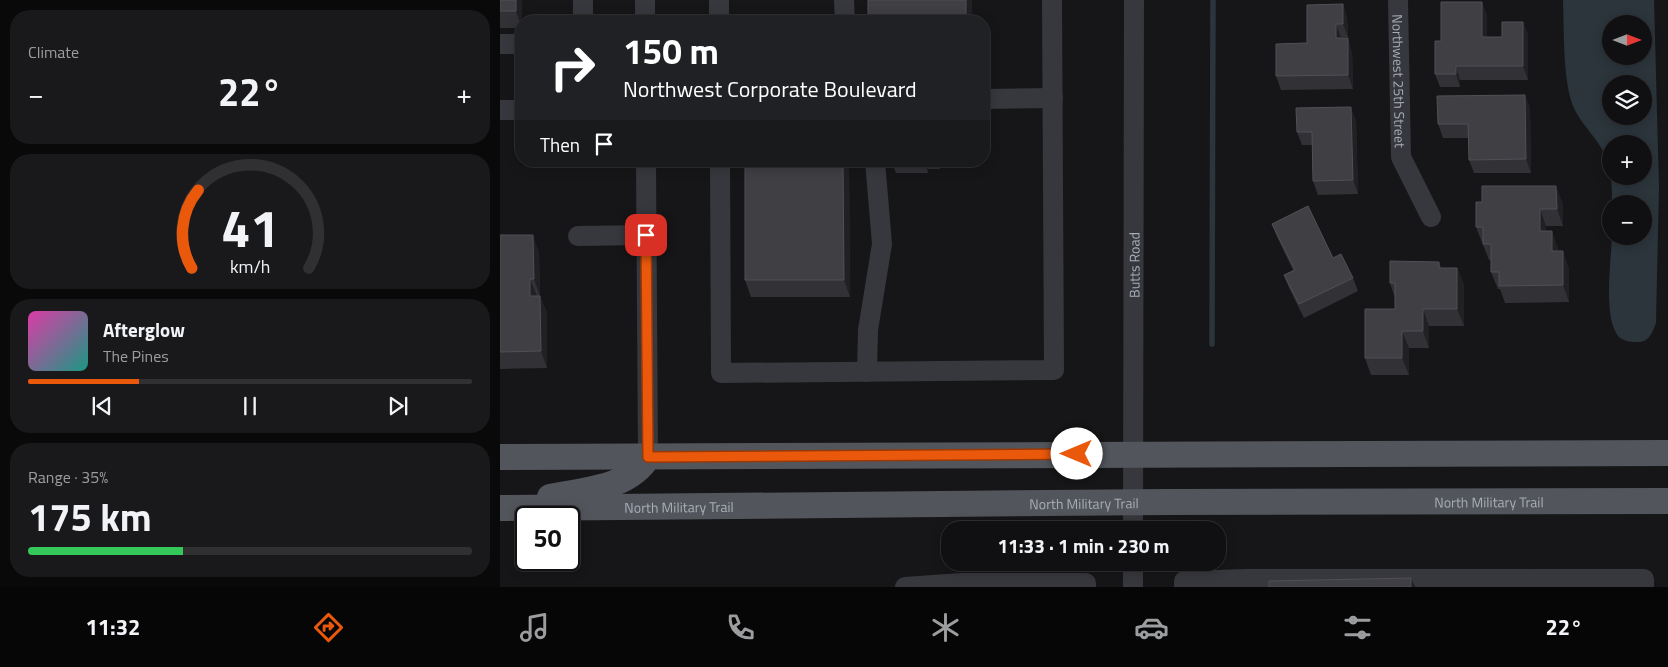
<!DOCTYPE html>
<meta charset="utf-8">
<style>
:root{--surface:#101012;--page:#19191b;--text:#f1f3f6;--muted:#9c9d9f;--line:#303032;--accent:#ea580c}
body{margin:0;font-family:"Titillium Web",sans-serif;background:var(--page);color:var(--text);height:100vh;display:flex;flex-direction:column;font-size:19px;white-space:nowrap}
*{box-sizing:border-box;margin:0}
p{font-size:16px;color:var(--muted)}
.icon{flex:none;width:28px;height:28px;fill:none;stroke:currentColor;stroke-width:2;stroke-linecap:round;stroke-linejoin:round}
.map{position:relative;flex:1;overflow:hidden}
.panel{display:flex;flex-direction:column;gap:10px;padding:10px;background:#09090a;width:500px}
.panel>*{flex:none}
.top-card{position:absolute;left:15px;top:15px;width:475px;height:152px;border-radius:20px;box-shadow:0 2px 12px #0003,0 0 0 1px var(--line);background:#202124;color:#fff;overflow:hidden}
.needle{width:32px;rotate:90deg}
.controls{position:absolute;left:1102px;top:15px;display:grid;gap:10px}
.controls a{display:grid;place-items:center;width:50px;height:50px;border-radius:50%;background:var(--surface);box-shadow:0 2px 12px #0003,0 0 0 1px var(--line);font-size:25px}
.speed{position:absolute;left:15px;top:506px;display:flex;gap:10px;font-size:25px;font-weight:700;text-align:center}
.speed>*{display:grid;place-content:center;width:65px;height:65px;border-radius:50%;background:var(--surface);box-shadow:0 2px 12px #0003,0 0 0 1px var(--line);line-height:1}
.speed .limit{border:2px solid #111;border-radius:8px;background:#fff;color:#111}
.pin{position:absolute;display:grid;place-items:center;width:42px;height:42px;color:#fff;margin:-21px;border-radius:10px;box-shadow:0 2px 8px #0006}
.me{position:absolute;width:55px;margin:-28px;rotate:270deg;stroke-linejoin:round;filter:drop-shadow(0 0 4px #0008)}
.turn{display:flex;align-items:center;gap:18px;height:105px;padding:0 25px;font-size:22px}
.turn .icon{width:65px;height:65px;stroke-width:2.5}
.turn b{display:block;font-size:35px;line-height:42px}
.then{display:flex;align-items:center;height:48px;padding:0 25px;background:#0003;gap:10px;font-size:19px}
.big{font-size:38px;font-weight:700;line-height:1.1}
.panel .card{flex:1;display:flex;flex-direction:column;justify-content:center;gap:8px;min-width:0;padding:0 18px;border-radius:20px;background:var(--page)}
.panel .dial{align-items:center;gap:0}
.dial svg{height:130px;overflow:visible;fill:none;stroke:var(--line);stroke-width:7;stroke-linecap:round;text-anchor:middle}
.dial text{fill:var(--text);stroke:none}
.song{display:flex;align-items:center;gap:15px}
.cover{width:60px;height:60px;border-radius:8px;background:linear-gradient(135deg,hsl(320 70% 55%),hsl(170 70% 35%))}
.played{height:5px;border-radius:2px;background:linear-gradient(90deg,var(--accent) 25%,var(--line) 25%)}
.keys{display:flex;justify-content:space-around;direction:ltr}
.heat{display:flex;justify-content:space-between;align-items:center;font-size:28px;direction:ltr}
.charge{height:8px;border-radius:4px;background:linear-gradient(90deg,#34c759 35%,var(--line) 0)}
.trip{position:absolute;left:441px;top:521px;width:285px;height:50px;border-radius:20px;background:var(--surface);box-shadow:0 2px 12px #0003,0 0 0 1px var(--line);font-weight:700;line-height:50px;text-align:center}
.dock{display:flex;height:80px;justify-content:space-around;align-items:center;background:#060607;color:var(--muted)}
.dock .icon{width:35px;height:35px}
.dock .on{color:var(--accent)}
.dock b{font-size:22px;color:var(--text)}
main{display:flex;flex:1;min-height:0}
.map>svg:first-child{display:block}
</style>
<main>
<section class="panel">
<div class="card"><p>Climate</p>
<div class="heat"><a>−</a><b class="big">22°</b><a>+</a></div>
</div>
<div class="card dial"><svg viewBox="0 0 100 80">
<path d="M14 69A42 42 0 1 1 86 69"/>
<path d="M14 69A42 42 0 0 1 18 21" stroke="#ea580c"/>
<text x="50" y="56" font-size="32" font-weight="700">41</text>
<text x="50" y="72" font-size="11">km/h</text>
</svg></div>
<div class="card">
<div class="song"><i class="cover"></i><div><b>Afterglow</b><p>The Pines</p></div></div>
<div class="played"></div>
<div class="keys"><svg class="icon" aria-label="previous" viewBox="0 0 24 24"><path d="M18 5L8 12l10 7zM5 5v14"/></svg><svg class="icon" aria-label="pause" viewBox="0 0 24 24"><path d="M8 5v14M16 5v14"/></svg><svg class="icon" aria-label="next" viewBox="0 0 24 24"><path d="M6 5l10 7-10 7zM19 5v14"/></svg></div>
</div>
<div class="card"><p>Range · 35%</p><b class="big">175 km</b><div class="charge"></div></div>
</section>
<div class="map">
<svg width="1168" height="587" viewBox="0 0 1168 587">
<rect width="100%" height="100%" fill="#161618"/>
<!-- water -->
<path fill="#2c353c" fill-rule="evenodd" d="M1063 0H1154L1159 187 1156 323C1152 333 1149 343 1136 342 1130 342 1123 341 1118 336 1103 316 1111 261 1112 236H1144V204H1112C1112 186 1112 167 1103 151 1094 134 1076 119 1071 100 1063 73 1064 28 1063 0ZM1111 24H1144V56H1111ZM1111 84H1144V116H1111ZM1111 144H1144V176H1111Z"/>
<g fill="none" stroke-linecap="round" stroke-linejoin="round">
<!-- stream -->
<path stroke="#2c353c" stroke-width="5.5" d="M712 344 713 0"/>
<!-- minor -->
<g stroke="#37383d" stroke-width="20">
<path d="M83 0V21"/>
<path d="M145 0V21"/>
<path d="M219 0V21"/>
<path d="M344 0 345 21"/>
<path id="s1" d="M898 0 901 157 931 217"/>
<path d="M0 44H21"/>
<path d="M484 99 553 98"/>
<path d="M0 110H21"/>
<path d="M146 161 148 457"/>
<path d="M220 161 221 373 554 370 552 0"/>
<path d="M78 236 147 235"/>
<path d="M367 372 368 330 382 244 375 161"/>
<path id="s2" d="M633 530 634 0"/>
<path d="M633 562V587"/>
<path d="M1029 579H1144V587"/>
<path d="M405 587 462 583H586V587"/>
<path d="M684 587V581L746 579"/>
<path d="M746 587V579H1029L1028 587"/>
</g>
<!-- major -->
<g stroke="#53555c" stroke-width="26">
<path d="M0 457 1168 453"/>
<path d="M50 497C84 490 128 489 148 457"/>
<path id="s3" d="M0 508 667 502 1168 501"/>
</g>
</g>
<!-- wall -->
<path fill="#323236" d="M0 0H22L21 28H0Z
M982 2 987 16V37H1002L1023 22 1028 35V80H960V87H940L935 74 941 41Z
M843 4 847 18 848 37H841V38L852 52 853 89 781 90 776 76Z
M1025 95 1030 109 1031 173H974L969 160V138H943L938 124Z
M856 120 858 194 818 195 813 181 812 145H802L797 132Z
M349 161 350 297H251L245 280Z
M392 161H440V169H428V173H396Z
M982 202 1063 203V226H1046V231L1058 248V251L1069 268V302L1005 303 1000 289H998L991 272V260H989L976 227Z
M772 224 833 258 853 278 858 291 804 318 789 288 784 275 793 270 777 237Z
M0 235 39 252 40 296 47 313V368L0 369Z
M939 262 941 268H957L964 285V326H929V348H909V375H871L865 358 895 309V298L890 283Z"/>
<!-- shaded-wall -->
<path fill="#212124" d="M16 0H22L21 26 16 11Z
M466 0H472V21H466Z
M982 2 987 16V50L982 37Z
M843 4 847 18 848 37 843 24Z
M1023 22 1028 35V80L1023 66Z
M836 24 841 37V52L836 38Z
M848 38 852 52 853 89 848 75Z
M956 66 960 80V87L956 74Z
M1025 95 1030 109 1031 173 1026 159Z
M851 107 856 120 858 194 853 180Z
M343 161H349L350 297 344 280Z
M424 161H425L428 169V173Z
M437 161H440V169Z
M1056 186 1063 203V226L1057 209Z
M1040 209 1046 226V248L1040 231Z
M1052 231 1058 248V268L1052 251Z
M33 235 39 252 40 296 34 279Z
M1063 251 1069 268V302L1063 285Z
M957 268 964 285V326L957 309Z
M30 279 37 296H30Z
M40 296 47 313V368L41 351Z
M923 309 929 326V348L923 331Z
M902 331 909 348V375L902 358Z
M911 578 915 587H911Z"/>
<!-- building -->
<path fill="#3f3f44" stroke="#4f5156" d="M0 0H16V11H0Z
M368 0H466V21H368Z
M941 2H982V37H1002V22H1023V66H956V74H935V41H941Z
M843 4V24H836V38H848V75L776 76V44L807 43V5Z
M1025 95 1026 159 969 160 968 124H938L937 96Z
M851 107 853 180 813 181 812 132H797L796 108Z
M245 161H343L344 280H245Z
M982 186H1056L1057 209H1040V231H1052V251H1063V285L999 286V272H991V244H983V227H976V202H982Z
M808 206 833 258 841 254 853 278 799 304 784 275 795 270 772 224Z
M0 235H33L34 279H30V296H40L41 351 0 352Z
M890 261 939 262V268H957V309H923V331H902V358H865V309H895V283H890Z
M911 578V587H769V581Z"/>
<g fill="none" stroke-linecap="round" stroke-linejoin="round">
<!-- route casing -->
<g stroke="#983908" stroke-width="12">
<path id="route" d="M146 235 148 457 577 454"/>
</g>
<!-- route -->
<use href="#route" stroke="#ea580c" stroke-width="9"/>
</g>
<g text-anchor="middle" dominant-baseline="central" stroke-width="5" stroke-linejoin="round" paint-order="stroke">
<!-- street labels -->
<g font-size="14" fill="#a8adb8" stroke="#111113">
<text stroke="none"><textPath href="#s1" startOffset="81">Northwest 25th Street</textPath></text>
<text stroke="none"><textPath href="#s2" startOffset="265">Butts Road</textPath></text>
<text stroke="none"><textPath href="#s3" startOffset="989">North Military Trail</textPath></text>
<text stroke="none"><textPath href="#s3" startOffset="584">North Military Trail</textPath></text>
<text stroke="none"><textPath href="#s3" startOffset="179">North Military Trail</textPath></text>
</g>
</g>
</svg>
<div class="controls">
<a><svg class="needle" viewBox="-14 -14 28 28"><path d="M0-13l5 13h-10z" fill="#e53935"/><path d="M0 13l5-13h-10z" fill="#9c9d9f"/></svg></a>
<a><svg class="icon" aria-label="layers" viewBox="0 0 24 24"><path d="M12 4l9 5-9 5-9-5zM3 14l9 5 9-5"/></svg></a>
<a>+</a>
<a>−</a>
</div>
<div class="speed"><div class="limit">50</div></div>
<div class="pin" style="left:146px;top:235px;background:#d93025"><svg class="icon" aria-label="arrive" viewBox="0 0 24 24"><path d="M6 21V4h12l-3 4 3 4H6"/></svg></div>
<svg class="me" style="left:577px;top:454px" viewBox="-20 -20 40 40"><circle r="19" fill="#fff"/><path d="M0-13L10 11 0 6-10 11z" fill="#ea580c"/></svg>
<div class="trip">11:33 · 1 min · 230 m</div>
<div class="top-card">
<div class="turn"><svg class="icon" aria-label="right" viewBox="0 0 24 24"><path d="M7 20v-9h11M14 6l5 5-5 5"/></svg><div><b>150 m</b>Northwest Corporate Boulevard</div></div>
<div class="then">Then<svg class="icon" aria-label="arrive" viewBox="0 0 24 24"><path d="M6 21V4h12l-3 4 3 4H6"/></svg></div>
</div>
</div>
</main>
<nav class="dock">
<b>11:32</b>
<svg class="icon on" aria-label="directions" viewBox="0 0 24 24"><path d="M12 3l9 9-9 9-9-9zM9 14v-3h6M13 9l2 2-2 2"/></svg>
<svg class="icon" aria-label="music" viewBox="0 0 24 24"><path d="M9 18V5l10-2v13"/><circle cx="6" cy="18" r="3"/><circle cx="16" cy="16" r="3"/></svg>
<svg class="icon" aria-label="phone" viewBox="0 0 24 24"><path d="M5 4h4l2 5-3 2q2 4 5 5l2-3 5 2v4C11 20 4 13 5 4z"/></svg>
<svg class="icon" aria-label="climate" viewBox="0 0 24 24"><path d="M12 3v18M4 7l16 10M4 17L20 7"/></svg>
<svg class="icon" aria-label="car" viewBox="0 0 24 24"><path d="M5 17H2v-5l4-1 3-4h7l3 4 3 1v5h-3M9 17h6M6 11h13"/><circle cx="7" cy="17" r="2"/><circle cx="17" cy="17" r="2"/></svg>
<svg class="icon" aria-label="filters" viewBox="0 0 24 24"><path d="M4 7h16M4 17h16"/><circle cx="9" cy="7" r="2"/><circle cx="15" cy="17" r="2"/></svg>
<b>22°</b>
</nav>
